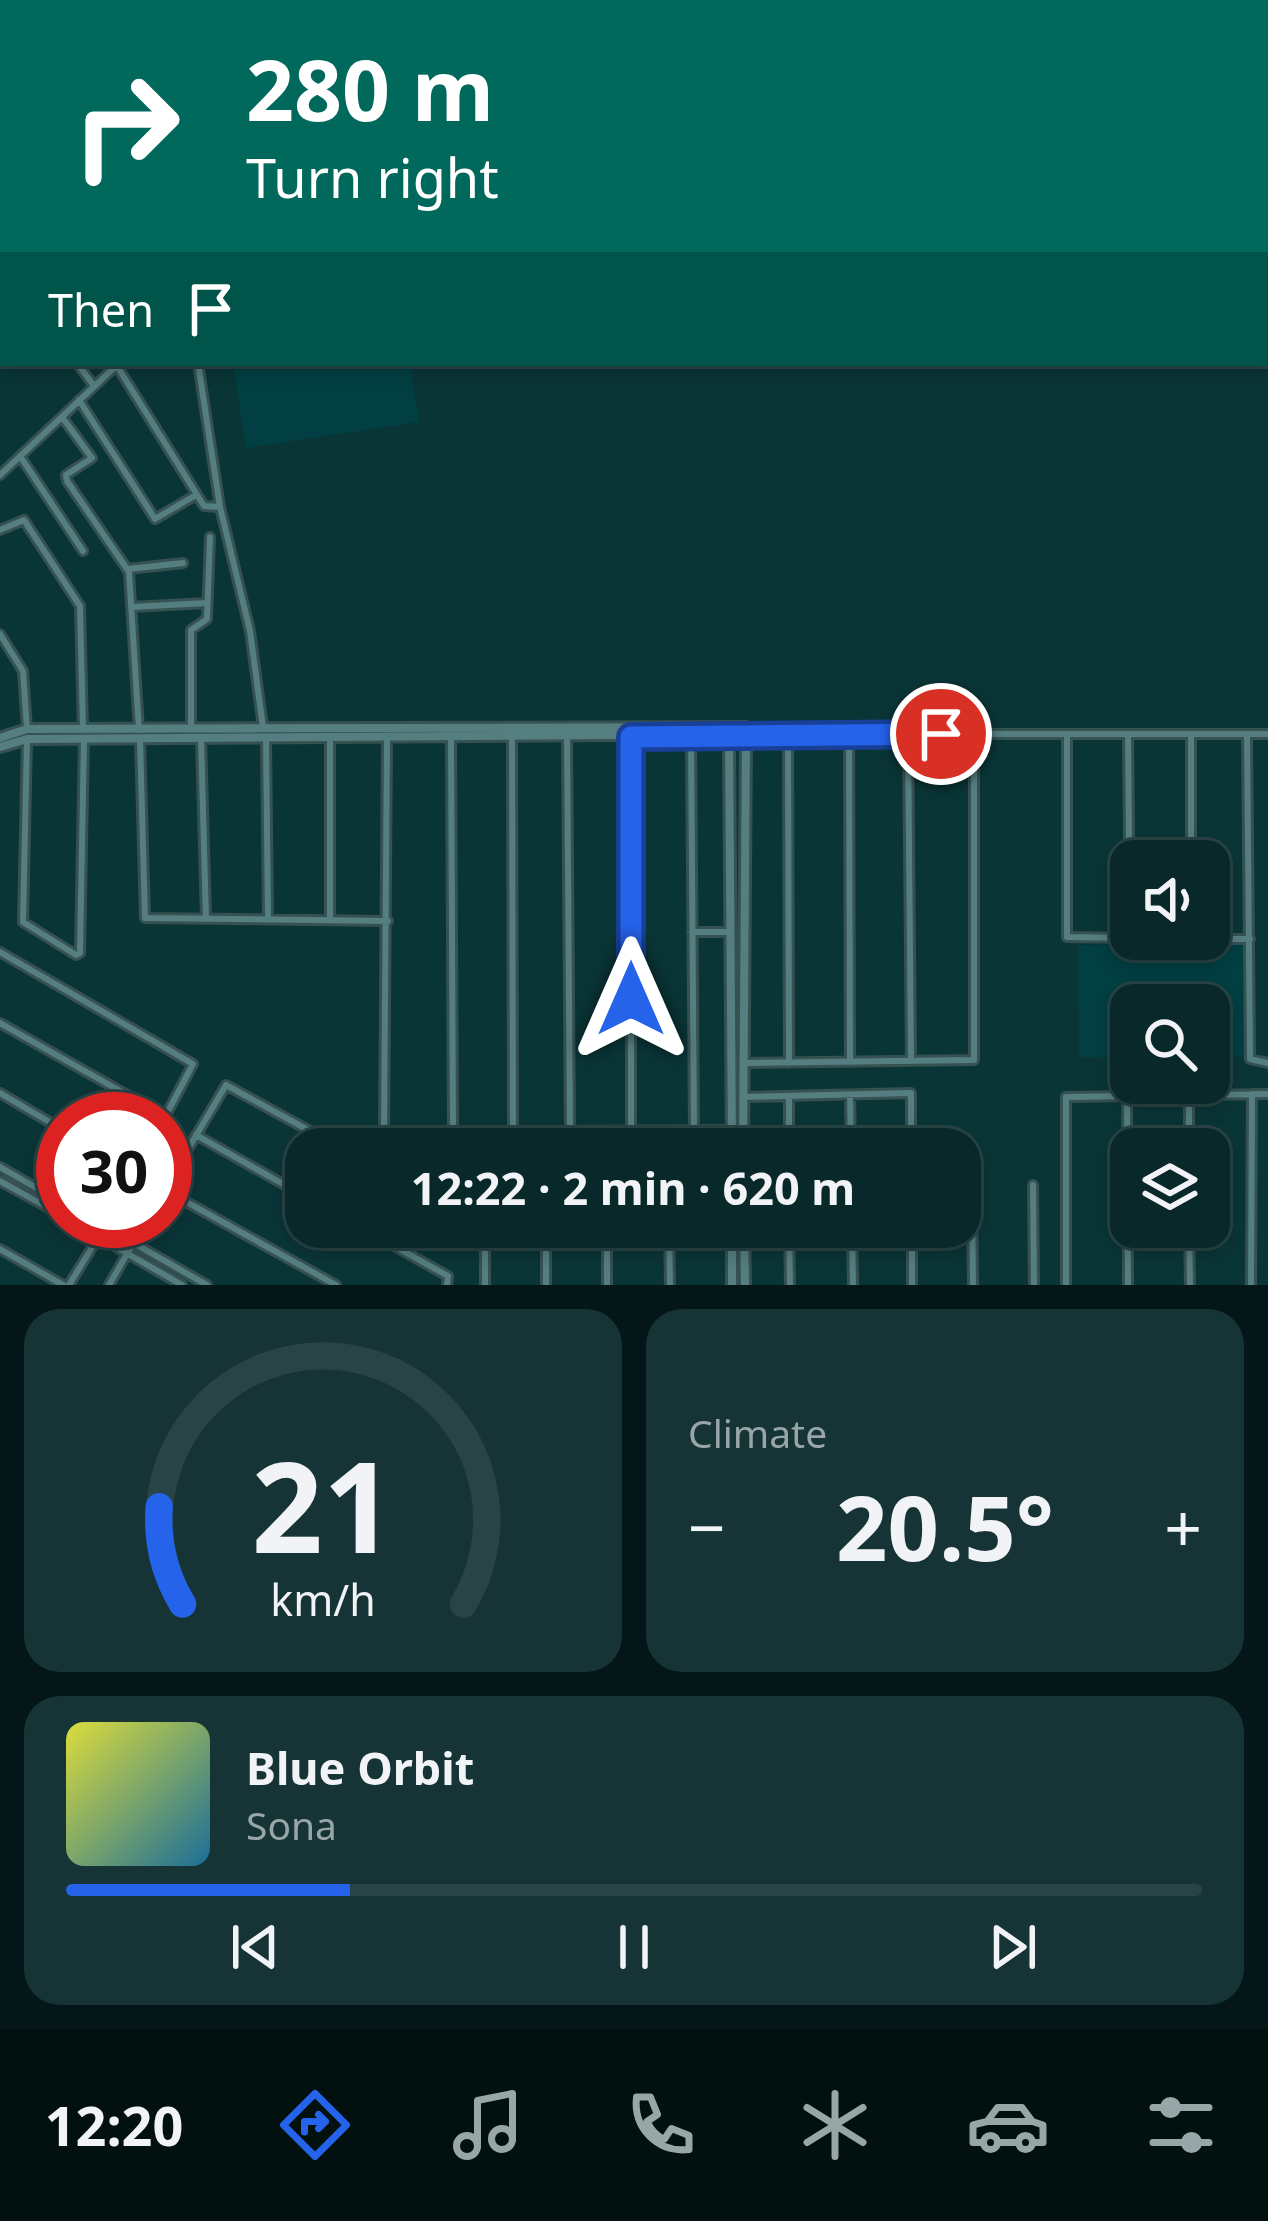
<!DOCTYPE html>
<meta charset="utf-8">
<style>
:root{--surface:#082829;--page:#163435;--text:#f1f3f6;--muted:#98a6a8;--line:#294446;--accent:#2563eb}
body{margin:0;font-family:"Noto Sans",sans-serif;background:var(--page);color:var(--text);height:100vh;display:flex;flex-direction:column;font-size:45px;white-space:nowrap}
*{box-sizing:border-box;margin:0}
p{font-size:39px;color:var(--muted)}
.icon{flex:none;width:66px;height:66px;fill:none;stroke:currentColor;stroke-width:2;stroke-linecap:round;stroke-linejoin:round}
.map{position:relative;height:1285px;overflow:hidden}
.side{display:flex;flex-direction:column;gap:24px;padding:24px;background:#041617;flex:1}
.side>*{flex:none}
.top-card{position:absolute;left:0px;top:0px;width:1269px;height:366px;box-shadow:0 6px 18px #0003,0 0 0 3px var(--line);background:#00695c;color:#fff;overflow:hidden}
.fabs{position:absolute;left:1110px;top:840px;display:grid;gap:24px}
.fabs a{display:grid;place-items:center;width:120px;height:120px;border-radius:24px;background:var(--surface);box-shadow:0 6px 18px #0003,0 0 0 3px var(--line);font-size:60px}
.speed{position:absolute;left:36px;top:1092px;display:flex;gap:24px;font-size:60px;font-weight:700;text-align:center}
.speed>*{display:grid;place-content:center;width:156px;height:156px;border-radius:50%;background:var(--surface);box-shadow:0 6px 18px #0003,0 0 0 3px var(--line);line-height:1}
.speed .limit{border:18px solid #d22;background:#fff;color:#111}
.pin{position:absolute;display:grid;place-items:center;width:102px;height:102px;color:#fff;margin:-51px;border:6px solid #fff;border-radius:50%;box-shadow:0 3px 12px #0007}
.me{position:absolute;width:132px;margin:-66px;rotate:0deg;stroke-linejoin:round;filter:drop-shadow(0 0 9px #0008)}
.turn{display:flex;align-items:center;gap:42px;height:252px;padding:0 48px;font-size:54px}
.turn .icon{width:156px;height:156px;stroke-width:2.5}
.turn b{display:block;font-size:84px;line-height:102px}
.then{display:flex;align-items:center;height:114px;padding:0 48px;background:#0003;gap:24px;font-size:45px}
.big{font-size:90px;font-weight:700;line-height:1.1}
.side .tile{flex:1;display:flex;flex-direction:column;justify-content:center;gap:18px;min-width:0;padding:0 42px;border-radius:36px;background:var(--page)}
.side .dial{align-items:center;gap:0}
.dial svg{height:312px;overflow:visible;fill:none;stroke:var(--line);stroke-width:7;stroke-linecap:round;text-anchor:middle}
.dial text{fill:var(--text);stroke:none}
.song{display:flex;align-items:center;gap:36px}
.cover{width:144px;height:144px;border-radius:18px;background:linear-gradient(135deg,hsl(60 70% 55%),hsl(200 70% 35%))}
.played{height:12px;border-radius:6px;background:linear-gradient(90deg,var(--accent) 25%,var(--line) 25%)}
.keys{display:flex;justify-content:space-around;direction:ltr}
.heat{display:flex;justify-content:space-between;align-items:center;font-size:66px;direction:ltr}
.side .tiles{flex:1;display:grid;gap:24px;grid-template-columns:1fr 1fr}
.tile:last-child{grid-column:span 2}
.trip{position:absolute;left:285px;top:1128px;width:696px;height:120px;border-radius:36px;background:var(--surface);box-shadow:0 6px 18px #0003,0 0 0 3px var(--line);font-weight:700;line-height:120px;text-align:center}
.tab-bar{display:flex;height:192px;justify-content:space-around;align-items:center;background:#031010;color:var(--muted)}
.tab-bar .icon{width:84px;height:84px}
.tab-bar .current{color:var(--accent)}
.tab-bar b{font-size:54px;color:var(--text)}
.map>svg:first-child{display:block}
</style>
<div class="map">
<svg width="1268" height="1285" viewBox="0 0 1268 1285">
<rect width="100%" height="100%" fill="#0a3537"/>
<!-- built -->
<path fill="#023f42" d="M233 363H410L419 422 246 448Z
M1246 944 1247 1057H1209V1005H1131V1057H1079L1078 945Z"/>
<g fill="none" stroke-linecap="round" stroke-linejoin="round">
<!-- minor casing -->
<g stroke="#365152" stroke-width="12">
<path id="minor" d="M146 0V3
M0 4 3 10
M0 206 3 213
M0 219 3 217
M77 363 94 386
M198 363 220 507 250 631 263 727
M117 366 204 506 220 507
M79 400 155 519 196 495
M62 417 92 458 66 475 67 481 129 572 139 730
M20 456 83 551
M0 475 117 365
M0 530 24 520 80 606 83 729
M128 569 183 563
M131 607 207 603
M0 634 23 671 27 729
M191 728V630L207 619 210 537
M788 733 789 1063
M770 734H1268
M908 734 911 1061
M1128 734 1130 938
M849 735 850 1062
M1247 735 1250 1059 1268 1063
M567 736 570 1130
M1067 736V937L1131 938
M512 737 513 1130
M631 737V1130
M691 737 694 1130
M201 738 206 919
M27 739 23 922 76 955 80 953 84 739
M140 739 145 918 388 921
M266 739 268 918
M451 739 453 1131
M387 740 384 1132 732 1130
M330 741V920
M1191 861V734
M692 932H731
M1209 939H1250
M0 952 193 1064 164 1119
M0 1023 166 1117
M743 1063 974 1060V734
M0 1093 63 1130
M850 1095 851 1149
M1189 1095V1149
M789 1096V1149
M743 1097 911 1093V1149
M1127 1097 1128 1285
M196 1135 306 1197
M0 1167 63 1203
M0 1181 63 1216
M1033 1185 1034 1285
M165 1188 226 1085 343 1149
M165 1190 336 1285
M972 1196 973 1285
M71 1221 182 1285
M95 1221 207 1285
M360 1227 448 1276 447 1285
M485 1227V1285
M546 1227V1285
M607 1227V1285
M669 1227 670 1285
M789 1227 790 1285
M852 1227 853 1285
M912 1227V1285
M1189 1227 1190 1285
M0 1249 63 1285
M404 1251 416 1227
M69 1285 99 1236
M109 1285 146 1221
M1066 1285V1097L1268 1094
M1251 1285 1252 1094"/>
</g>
<!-- tertiary casing -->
<g stroke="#365152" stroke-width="14">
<path id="tertiary" d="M729 737 732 1149
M0 738 27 729 746 727 770 734
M0 747 27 739 765 734
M743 1149 746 737
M744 1227 745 1285
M732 1285V1227"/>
</g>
<!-- minor -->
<use href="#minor" stroke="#557e80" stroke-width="6"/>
<!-- tertiary -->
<use href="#tertiary" stroke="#557e80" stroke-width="8"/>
</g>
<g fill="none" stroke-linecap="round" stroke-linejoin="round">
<!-- route casing -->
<g stroke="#184099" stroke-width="30">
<path id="route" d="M631 999V737L941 734"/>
</g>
<!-- route -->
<use href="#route" stroke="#2563eb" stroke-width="21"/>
</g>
</svg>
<div class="fabs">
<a><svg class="icon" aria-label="sound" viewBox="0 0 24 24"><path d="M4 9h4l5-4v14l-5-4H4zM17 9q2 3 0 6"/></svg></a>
<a><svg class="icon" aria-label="search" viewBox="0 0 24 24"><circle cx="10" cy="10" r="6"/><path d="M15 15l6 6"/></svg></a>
<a><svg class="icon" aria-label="layers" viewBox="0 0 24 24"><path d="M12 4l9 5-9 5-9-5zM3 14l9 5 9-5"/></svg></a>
</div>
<div class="speed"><div class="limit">30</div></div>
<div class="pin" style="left:941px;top:734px;background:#d93025"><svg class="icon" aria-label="arrive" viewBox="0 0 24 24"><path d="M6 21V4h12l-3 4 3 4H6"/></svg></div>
<svg class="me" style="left:631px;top:999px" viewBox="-20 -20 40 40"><path d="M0-17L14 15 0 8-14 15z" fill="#2563eb" stroke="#fff" stroke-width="4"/></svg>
<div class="trip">12:22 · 2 min · 620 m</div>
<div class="top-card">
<div class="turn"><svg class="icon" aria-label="right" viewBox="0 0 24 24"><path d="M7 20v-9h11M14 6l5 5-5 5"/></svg><div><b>280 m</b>Turn right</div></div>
<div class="then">Then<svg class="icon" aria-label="arrive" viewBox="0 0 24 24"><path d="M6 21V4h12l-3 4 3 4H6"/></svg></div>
</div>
</div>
<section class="side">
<div class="tiles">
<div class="tile dial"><svg viewBox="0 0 100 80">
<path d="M14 69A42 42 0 1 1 86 69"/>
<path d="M14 69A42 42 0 0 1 8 44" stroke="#2563eb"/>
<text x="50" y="56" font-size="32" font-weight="700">21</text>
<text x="50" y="72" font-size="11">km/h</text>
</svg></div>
<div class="tile"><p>Climate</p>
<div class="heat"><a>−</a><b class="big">20.5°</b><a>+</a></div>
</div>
<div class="tile">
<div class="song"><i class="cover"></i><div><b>Blue Orbit</b><p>Sona</p></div></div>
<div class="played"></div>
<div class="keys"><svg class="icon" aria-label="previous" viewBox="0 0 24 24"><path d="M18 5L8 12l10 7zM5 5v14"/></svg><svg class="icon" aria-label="pause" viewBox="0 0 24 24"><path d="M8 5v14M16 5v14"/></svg><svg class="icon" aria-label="next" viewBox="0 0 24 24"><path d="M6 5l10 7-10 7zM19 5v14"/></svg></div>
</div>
</div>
</section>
<nav class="tab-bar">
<b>12:20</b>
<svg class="icon current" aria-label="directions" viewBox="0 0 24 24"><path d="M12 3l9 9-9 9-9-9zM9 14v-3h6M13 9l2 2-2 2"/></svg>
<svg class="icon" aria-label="music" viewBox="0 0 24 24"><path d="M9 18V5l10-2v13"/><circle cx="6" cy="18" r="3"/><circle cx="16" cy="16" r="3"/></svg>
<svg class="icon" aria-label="phone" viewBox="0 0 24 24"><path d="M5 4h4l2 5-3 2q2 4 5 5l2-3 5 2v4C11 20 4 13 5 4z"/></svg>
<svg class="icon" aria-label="climate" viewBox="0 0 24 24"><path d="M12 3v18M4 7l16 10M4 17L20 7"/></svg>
<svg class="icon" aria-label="car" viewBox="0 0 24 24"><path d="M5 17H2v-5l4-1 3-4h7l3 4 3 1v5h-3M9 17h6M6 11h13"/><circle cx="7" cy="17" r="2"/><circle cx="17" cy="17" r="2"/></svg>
<svg class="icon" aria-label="filters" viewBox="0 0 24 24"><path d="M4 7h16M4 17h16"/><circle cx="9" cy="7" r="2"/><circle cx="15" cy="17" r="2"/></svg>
</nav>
